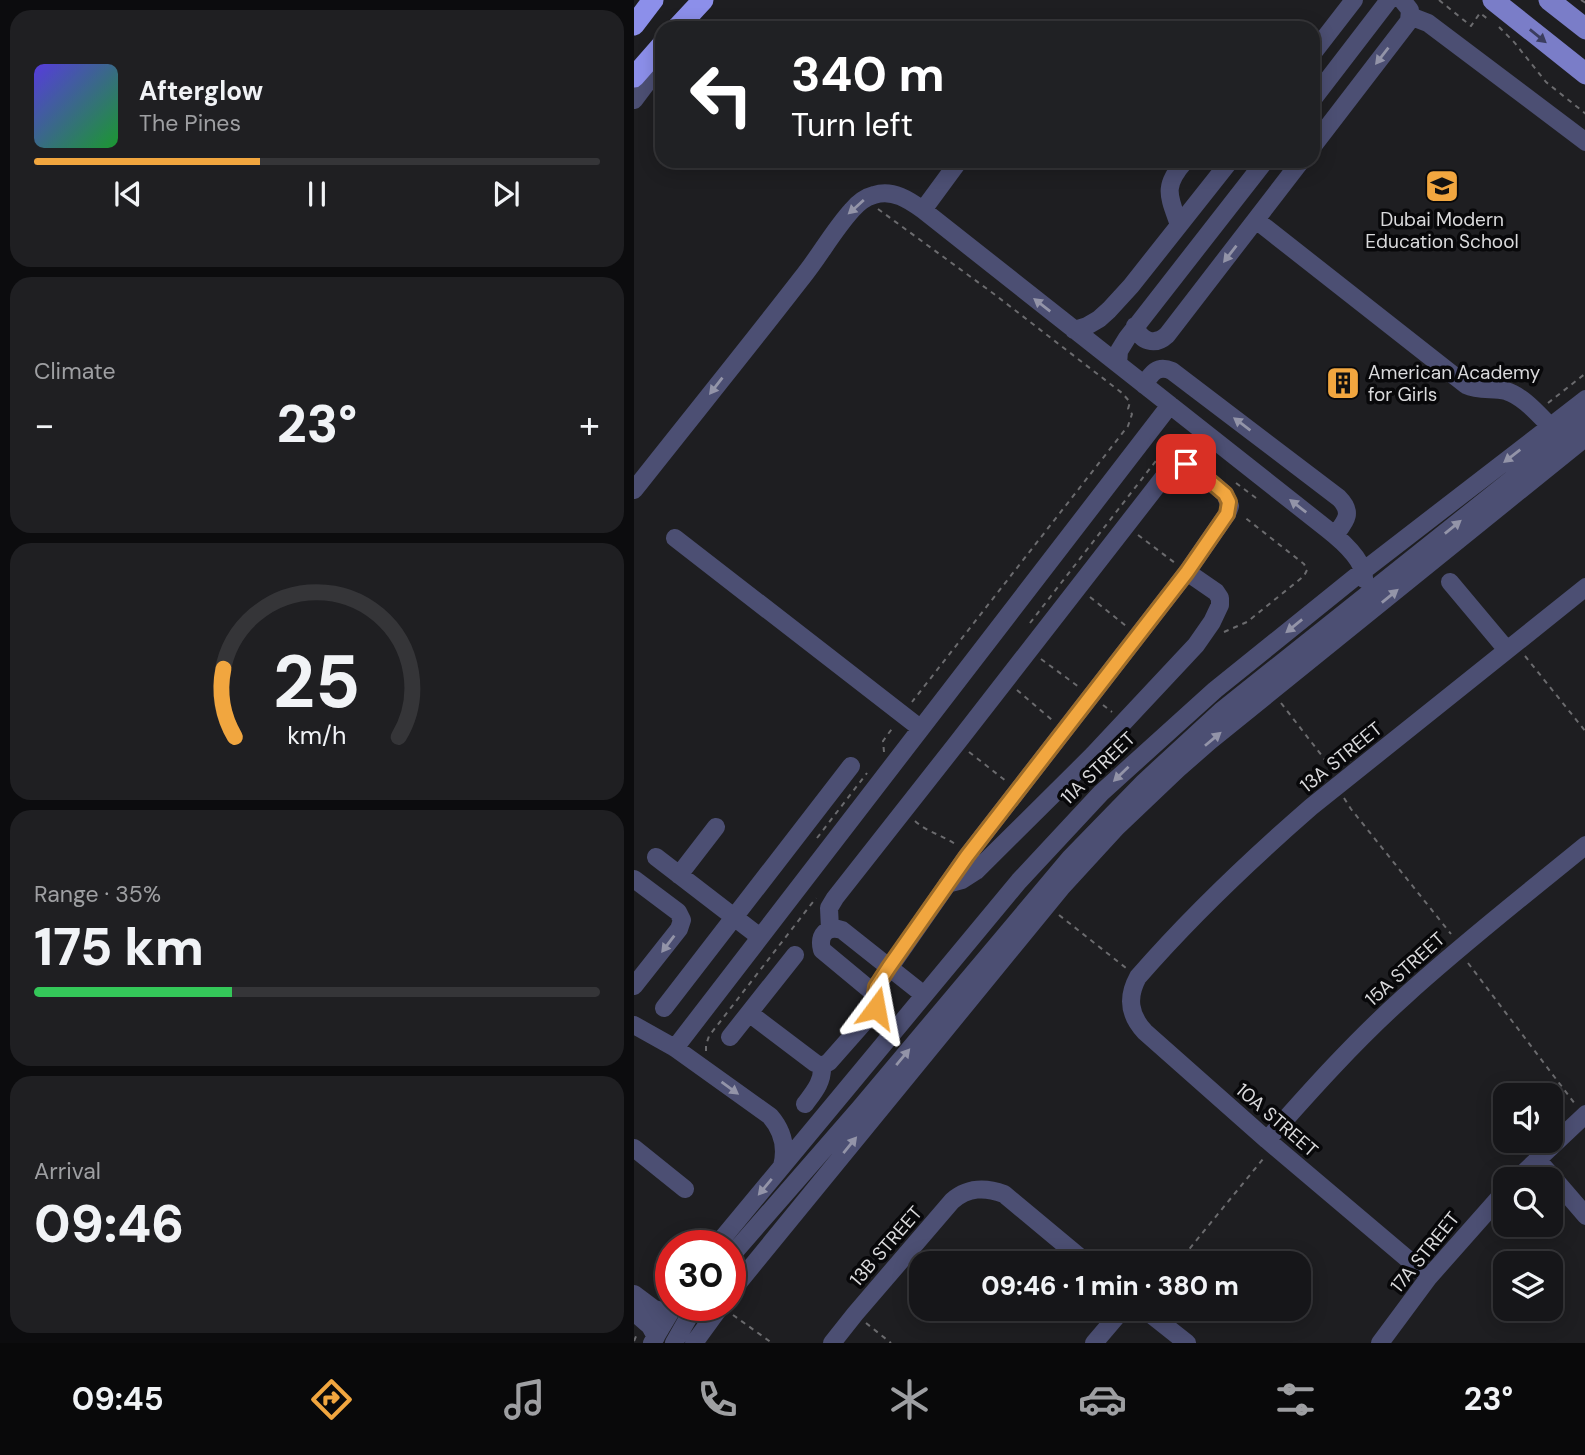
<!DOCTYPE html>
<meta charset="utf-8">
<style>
:root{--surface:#161619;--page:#1f1f22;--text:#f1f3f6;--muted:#9e9fa2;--line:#353538;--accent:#f1a63f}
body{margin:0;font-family:"DM Sans",sans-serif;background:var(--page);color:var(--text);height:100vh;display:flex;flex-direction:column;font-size:26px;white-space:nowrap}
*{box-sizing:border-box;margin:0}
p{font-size:23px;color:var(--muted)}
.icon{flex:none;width:38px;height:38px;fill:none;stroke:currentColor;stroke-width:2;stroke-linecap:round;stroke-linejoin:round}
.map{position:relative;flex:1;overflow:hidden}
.sheet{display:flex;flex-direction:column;gap:10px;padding:10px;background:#0c0c0e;width:634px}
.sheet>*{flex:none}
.hud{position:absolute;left:21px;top:21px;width:665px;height:147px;border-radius:21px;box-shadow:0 4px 18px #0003,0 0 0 2px var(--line);background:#202124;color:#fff;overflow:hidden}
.tools{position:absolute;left:859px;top:1083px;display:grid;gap:14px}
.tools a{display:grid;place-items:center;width:70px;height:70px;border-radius:14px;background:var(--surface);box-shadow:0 4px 18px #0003,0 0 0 2px var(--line);font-size:35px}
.speed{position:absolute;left:21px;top:1230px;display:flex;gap:14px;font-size:35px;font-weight:700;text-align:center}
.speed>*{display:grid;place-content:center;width:91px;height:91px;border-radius:50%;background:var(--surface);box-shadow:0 4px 18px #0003,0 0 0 2px var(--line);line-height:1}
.speed .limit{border:10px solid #d22;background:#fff;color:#111}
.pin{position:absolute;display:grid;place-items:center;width:60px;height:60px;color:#fff;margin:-30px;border-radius:14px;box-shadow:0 4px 10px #0006}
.me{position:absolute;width:77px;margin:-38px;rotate:13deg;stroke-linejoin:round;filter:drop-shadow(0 0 5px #0008)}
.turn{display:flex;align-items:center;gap:24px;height:147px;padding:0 21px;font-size:32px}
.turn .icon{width:91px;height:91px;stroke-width:2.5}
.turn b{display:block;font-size:49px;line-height:60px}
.big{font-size:52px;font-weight:800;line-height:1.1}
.sheet .widget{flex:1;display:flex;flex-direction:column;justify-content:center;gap:10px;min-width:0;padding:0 24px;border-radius:21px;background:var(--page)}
.sheet .dial{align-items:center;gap:0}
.dial svg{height:182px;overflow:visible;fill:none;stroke:var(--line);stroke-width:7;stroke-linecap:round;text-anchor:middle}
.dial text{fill:var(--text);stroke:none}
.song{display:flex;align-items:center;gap:21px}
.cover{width:84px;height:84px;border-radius:10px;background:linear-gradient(135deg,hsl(250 70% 55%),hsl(130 70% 35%))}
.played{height:7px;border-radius:4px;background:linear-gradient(90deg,var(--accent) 40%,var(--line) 40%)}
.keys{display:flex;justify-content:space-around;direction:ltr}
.heat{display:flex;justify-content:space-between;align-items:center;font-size:38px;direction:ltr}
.charge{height:10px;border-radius:5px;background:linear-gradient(90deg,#34c759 35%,var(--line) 0)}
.trip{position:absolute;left:275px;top:1251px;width:402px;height:70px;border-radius:21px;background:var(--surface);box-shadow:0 4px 18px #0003,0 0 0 2px var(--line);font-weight:800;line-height:70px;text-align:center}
.tabs{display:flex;height:112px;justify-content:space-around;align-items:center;background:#09090a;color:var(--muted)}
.tabs .icon{width:49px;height:49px}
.tabs .on{color:var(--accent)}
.tabs b{font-size:32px;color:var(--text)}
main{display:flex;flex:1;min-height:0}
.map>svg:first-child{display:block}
</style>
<main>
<section class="sheet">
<div class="widget">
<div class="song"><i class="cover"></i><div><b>Afterglow</b><p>The Pines</p></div></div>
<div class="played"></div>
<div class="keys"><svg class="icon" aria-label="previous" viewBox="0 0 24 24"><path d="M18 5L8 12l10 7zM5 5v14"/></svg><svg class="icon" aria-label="pause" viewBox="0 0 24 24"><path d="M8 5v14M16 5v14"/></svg><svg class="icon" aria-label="next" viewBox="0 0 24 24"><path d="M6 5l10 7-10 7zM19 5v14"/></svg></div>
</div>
<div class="widget"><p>Climate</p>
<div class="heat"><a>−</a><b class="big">23°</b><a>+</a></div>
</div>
<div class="widget dial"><svg viewBox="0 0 100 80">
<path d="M14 69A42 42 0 1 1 86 69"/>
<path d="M14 69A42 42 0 0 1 9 39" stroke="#f1a63f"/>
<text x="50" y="56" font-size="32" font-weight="700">25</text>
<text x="50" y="72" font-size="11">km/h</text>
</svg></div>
<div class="widget"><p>Range · 35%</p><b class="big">175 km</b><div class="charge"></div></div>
<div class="widget"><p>Arrival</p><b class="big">09:46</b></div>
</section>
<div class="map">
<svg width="952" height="1343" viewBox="0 0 952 1343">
<rect width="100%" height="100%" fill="#1e1e21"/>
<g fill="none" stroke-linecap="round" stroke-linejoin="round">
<!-- path -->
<path stroke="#6b6b6e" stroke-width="2" stroke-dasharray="5 5" stroke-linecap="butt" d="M805 0 837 26 846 13 855 20
M947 0 952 3
M865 27 880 42 912 82 952 114
M244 209 360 294 488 393 496 402 494 409 498 414 494 426 278 702
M914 403 952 373
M602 483 622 498 625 494
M504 535 541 563
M456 597 492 626
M396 623 528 453C538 444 547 442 559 450
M590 632 613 622 670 576 673 570 670 564 609 516
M891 656 952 732
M407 659 445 687
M383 690 418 720
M647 703 699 770
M469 705 478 712
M250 752 249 741 260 726
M335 752 372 781
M710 798 717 809 817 934
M281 821C293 832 308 835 321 844
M183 838 233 773
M425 915 492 968
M834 963 941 1104
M72 1051V1045L75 1036 182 898
M543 1264 629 1159
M99 1315 138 1343
M232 1323 257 1343
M0 1341 3 1334"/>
<!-- minor -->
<path stroke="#4c4f73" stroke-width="18" d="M776 16 794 23 952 142
M679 53 720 0
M679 99 755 0
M0 100 12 84 28 58
M679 146 775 21 776 10 768 0
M289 210 325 161
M622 220 832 385C845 391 858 388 872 391 889 396 904 414 916 426
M545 225C535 196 528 187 551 161
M501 326C507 342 521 346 533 335L667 161
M440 330 453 326 465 319 475 310 497 286 596 161
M484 364 485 351 493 338 631 161
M510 385C517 374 523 364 538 371L705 498C720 513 711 522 701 535
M0 490C56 419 112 350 167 279 185 257 199 231 218 210 224 203 232 197 240 195 259 189 275 200 289 210L693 529C707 540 731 561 730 579
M41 538 286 728
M816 582 873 650
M22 857 126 937
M45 875 82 827
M0 879 44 912 48 920 45 929 0 986
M313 884 328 880 342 871 459 755 562 645 578 622 586 605V598L582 592 553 572
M241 994 188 950C184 935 193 925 208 930L290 995
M30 1008 217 766
M115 1013 181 1063 188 1066 195 1062 240 1011C244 1003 239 996 242 987L333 856 553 572 593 514 596 506 591 494 558 466 546 464 536 469 323 743 201 898 195 908 196 929
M0 1025 41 1048 136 1116C149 1131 153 1147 148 1166
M96 1037 161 955
M41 1048 536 405
M171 1104C180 1092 189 1082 188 1066
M633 1140C677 1090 721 1041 770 997 828 944 891 895 952 845
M0 1148 51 1189
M903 1159 952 1216
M882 1180 952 1114
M82 1246 385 881 467 793 581 690 720 578 952 399
M96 1257 226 1108 436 858 510 782 587 711 952 420
M795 1277 633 1140 511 1032C495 1015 493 997 504 977 558 915 615 861 677 807L952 587
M96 1293 427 888 483 827 544 769 576 741 952 437
M0 1294 20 1309 35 1313
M510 1309 553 1343
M0 1312 16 1326 22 1337
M18 1343 40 1306
M40 1343 61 1306
M60 1343 87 1306
M198 1343 221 1314 318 1201C334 1187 351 1187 370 1194L454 1264
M460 1343 489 1309
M746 1343 795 1277 872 1190"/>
<!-- major -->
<path stroke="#7a7dc8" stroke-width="21" d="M859 0 952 74
M915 0 952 29"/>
<!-- highway -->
<path stroke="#8c8fea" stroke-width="21" d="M0 25 19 0
M43 28 69 0
M0 77 28 45"/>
</g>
<!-- one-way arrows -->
<defs><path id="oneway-solid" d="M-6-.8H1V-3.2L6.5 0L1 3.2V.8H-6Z" transform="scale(1.75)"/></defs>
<use fill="#3b3d5f" href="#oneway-solid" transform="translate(904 36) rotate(39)"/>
<g fill="#9394a8">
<use href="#oneway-solid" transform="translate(748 56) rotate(128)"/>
<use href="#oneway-solid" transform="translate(222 207) rotate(138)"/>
<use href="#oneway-solid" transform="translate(596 254) rotate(128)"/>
<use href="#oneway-solid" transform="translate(408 305) rotate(-142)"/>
<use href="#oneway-solid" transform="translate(82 386) rotate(128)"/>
<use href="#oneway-solid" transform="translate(608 424) rotate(-143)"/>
<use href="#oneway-solid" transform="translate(878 456) rotate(142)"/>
<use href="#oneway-solid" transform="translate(664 506) rotate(-142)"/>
<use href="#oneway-solid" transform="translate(819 527) rotate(-39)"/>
<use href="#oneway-solid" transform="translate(756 596) rotate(-39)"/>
<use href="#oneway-solid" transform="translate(660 626) rotate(141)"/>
<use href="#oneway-solid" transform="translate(579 739) rotate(-40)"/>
<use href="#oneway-solid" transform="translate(487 774) rotate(136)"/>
<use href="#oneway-solid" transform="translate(34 944) rotate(127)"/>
<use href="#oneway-solid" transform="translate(269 1057) rotate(-50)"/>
<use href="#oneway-solid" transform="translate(96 1088) rotate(36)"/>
<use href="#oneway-solid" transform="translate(216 1145) rotate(-51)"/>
<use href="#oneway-solid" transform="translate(131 1187) rotate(130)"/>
</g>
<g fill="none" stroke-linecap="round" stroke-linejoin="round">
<!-- route casing -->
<g stroke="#9d6c29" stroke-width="18">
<path id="route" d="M242 1008 241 994 242 987 255 967 333 856 553 572 593 514 595 502 591 494 558 466 552 464"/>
</g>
<!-- route -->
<use href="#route" stroke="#f1a63f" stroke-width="12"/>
</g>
<!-- icons -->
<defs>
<g id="school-square" transform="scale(1.75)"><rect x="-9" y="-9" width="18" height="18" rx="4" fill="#f1a63f" stroke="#08080a"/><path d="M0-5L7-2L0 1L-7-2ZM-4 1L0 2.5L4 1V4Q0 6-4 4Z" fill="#111"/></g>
<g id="building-square" transform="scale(1.75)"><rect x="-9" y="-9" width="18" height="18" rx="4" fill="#f1a63f" stroke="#08080a"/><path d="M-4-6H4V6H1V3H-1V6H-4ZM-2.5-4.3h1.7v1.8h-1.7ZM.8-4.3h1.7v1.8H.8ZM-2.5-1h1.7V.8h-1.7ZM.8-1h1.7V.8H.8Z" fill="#111"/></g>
</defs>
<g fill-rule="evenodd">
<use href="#school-square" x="808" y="186"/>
<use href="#building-square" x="709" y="383"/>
</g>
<g text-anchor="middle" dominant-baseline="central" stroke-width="7" stroke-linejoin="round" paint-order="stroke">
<!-- poi labels -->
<g font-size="19" fill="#dadadc" stroke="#08080a">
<text x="808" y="219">Dubai Modern<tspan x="808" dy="22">Education School</tspan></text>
<text x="734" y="372" text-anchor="start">American Academy<tspan x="734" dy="22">for Girls</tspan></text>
</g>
<!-- street labels -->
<g font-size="19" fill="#dadadc" stroke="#08080a">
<text transform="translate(707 757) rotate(-39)">13A STREET</text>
<text transform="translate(464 768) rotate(-44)">11A STREET</text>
<text transform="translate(771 969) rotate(-42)">15A STREET</text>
<text transform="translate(643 1120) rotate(41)">10A STREET</text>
<text transform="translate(252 1246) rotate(-49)">13B STREET</text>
<text transform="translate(791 1252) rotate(-51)">17A STREET</text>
</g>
</g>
</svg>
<div class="tools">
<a><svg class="icon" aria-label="sound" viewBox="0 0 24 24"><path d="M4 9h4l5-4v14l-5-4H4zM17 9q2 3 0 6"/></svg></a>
<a><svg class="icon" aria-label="search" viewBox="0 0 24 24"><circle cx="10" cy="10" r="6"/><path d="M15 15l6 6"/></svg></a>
<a><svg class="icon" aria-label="layers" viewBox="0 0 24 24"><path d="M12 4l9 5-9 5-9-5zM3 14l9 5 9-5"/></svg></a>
</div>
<div class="speed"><div class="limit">30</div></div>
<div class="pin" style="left:552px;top:464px;background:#d93025"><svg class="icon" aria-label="arrive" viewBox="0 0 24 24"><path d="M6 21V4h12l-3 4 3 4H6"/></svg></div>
<svg class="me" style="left:242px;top:1008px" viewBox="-20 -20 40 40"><path d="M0-17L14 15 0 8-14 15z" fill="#f1a63f" stroke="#fff" stroke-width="4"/></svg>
<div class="trip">09:46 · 1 min · 380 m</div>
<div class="hud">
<div class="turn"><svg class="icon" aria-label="left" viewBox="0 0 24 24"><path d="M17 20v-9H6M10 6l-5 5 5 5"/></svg><div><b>340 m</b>Turn left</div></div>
</div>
</div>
</main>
<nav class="tabs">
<b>09:45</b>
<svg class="icon on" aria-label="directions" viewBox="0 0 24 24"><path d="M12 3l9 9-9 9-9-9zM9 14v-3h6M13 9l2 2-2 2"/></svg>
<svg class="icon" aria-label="music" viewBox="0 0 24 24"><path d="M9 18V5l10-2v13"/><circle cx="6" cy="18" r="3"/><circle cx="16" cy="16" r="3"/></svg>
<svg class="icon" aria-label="phone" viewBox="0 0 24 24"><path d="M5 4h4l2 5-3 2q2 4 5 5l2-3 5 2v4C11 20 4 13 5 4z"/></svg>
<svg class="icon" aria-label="climate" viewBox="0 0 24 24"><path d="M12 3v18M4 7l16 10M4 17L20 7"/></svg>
<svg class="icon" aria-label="car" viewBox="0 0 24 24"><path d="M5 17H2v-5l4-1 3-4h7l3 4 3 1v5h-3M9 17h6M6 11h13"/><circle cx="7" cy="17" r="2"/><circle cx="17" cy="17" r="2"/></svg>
<svg class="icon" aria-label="filters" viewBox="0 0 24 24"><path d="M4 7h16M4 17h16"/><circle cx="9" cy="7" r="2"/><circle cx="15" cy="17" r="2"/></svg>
<b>23°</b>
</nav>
